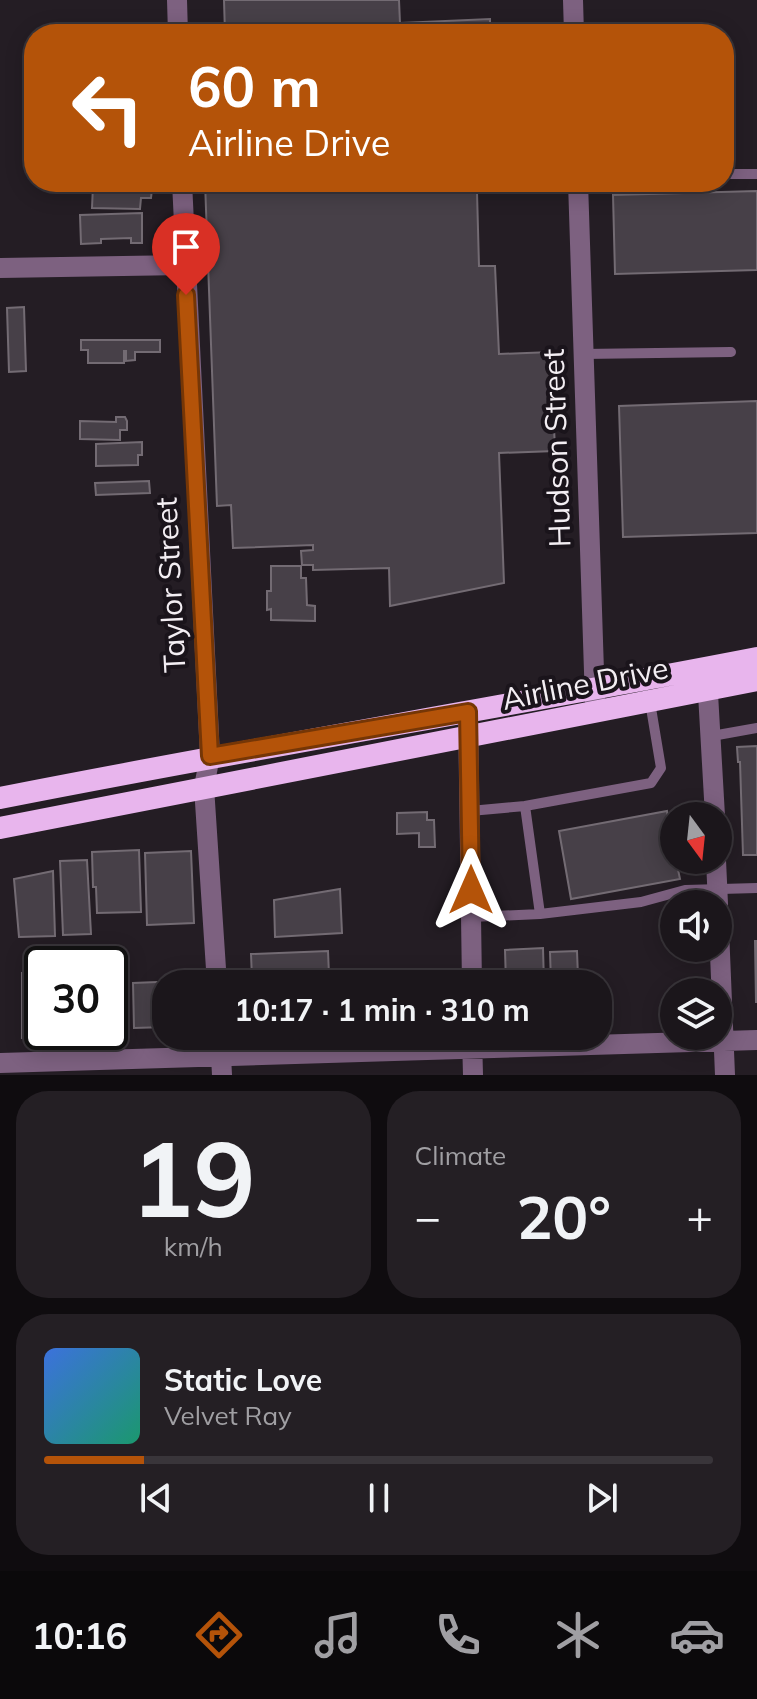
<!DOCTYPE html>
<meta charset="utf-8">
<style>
:root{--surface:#1b161b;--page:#241f24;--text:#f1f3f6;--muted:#a09fa3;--line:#39353a;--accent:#b45309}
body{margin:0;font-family:Mulish,sans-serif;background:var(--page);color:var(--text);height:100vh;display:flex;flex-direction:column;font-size:30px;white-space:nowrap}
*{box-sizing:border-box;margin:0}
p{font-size:26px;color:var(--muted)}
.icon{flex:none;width:44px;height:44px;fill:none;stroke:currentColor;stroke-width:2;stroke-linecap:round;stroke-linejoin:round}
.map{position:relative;height:1075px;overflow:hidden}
.side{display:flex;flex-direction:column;gap:16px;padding:16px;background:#0f0c0f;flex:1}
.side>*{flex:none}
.hud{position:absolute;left:24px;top:24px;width:710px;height:168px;border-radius:32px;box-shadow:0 4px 20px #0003,0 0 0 2px var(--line);background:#b45309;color:#fff;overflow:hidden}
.needle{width:52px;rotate:165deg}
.controls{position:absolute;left:660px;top:802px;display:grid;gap:16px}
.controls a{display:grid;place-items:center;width:72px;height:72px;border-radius:50%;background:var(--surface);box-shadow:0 4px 20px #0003,0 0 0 2px var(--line);font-size:40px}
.speed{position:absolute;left:24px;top:946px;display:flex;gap:16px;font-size:40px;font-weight:700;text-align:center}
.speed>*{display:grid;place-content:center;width:104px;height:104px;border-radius:50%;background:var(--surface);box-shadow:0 4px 20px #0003,0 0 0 2px var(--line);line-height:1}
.speed .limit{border:4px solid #111;border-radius:12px;background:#fff;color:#111}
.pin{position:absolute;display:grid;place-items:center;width:68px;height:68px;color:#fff;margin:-82px -34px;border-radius:50% 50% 50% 0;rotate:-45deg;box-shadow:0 0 8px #0007}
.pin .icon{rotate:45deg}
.me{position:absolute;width:88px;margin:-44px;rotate:0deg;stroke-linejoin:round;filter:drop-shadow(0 0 6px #0008)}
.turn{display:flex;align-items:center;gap:28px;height:168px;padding:0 32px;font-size:36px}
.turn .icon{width:104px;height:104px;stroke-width:2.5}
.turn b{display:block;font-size:56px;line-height:68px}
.big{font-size:60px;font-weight:700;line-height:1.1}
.side .widget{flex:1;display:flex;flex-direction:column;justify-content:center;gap:12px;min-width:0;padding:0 28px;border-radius:32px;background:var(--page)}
.side .dial{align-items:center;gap:0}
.dial b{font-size:104px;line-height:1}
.song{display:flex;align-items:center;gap:24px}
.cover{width:96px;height:96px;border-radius:12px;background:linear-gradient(135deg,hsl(220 70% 55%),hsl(160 70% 35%))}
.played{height:8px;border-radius:4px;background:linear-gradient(90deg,var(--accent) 15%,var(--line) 15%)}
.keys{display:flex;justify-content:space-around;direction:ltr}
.heat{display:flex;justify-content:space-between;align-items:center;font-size:44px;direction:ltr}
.side .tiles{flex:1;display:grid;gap:16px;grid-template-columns:1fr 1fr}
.widget:last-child{grid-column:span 2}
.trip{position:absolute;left:152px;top:970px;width:460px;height:80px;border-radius:32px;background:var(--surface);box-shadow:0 4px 20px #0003,0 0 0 2px var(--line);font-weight:700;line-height:80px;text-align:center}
.dock{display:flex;height:128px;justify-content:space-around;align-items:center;background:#0b090b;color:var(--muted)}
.dock .icon{width:56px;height:56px}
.dock .active{color:var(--accent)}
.dock b{font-size:36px;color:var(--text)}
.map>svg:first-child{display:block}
</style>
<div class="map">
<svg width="757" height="1075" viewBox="0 0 757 1075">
<rect width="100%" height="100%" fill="#241d24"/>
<!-- building -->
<path fill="#474048" stroke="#736b73" stroke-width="2" d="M224 0H399L400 23 490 19V34H225Z
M205 182H494V191L477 192 479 266H495L499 354 551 352 555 451 499 453 504 583 390 606 389 568 313 570V565H302L301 551 313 550V545L233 548 231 505 217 506Z
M93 185 152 189 151 198H141L140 209 92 208Z
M757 191V270L615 274 613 195Z
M142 213V243H131V238L101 239V243L81 244 80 215Z
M24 307 26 371 9 372 7 308Z
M81 340H160V352H135V360L126 361V351H124V363H88V350H81Z
M757 401V533L623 537 619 406Z
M116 417H125L127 421V430H120V440L80 439V421L116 422Z
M142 442V455H138V465L96 466V444Z
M149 481 150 493 96 495 95 483Z
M271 566H301V578H306L307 605 315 606V621L271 620V609L267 610V591H271Z
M757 746V855H743L740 762H738L737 747Z
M667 811 674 860H676L680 879 571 899 559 831Z
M427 812V820H434L435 847H419V833L397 834V813Z
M139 850 141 912 97 913 96 887H93L92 852Z
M191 851 194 923 147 925 145 853Z
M87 860 91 934 63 935 60 861Z
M53 871 55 936 19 937 14 879Z
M340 889 342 933 275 937 274 900Z
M755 941H757V1002H756Z
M543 948 544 984H506L505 950Z
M328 951 329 975 252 979 251 954Z
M577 951 578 977 597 976V984H551L550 952Z
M42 972V1032H55V1036L22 1038V973Z
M110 972H117L118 993H110Z
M182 981V984H166V1027L134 1028 133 983Z"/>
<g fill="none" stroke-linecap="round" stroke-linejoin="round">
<!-- service -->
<path stroke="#7d6180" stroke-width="10" d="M724 174H757
M583 354 731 352
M650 702 661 768 651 783 525 806 540 914 641 902 685 890 757 888
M712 736 757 728
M470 811 525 806
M471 917 540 914"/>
<!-- minor -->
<path stroke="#7d6180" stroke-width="20" d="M177 0 178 34
M573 0 574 34
M182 182 210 756 204 787 217 984
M578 182 595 702
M0 268 184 265
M707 676 715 816
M468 712 472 984
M716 860 718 904
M718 905 725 1075
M220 1036 222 1075
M472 1036 473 1075
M0 1063 757 1040"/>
<!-- trunk -->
<path stroke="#e8b5ed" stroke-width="22" d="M0 798C252 748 505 707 757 658
M0 828 757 680"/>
</g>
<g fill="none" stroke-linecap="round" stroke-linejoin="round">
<!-- route casing -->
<g stroke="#753606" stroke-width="20">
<path id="route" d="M186 295 210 756 468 712 471 890"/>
</g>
<!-- route -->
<use href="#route" stroke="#b45309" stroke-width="14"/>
</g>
<g text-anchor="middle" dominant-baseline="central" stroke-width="8" stroke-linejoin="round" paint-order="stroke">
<!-- street labels -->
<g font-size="30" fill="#f3eef3" stroke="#1a141b">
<text transform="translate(556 448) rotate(-92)">Hudson Street</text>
<text transform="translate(170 585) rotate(-93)">Taylor Street</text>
<text transform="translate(585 683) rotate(-11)">Airline Drive</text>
</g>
</g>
</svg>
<div class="controls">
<a><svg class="needle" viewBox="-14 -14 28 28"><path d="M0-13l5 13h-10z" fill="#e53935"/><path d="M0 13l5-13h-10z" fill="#a09fa3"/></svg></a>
<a><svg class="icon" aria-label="sound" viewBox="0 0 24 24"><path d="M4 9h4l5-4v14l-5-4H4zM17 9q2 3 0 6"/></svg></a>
<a><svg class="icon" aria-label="layers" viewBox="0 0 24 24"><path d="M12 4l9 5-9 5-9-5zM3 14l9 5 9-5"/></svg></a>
</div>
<div class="speed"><div class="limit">30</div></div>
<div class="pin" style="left:186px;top:295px;background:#d93025"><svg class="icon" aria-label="arrive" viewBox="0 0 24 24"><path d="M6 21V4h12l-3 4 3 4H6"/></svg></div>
<svg class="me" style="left:471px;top:890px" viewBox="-20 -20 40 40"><path d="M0-17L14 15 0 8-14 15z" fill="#b45309" stroke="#fff" stroke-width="4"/></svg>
<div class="trip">10:17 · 1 min · 310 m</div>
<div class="hud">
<div class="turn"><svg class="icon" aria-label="left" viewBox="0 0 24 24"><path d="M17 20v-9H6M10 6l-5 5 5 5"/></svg><div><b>60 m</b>Airline Drive</div></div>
</div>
</div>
<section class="side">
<div class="tiles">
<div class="widget dial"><b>19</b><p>km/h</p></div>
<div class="widget"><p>Climate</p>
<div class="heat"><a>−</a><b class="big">20°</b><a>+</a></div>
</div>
<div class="widget">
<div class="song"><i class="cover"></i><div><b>Static Love</b><p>Velvet Ray</p></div></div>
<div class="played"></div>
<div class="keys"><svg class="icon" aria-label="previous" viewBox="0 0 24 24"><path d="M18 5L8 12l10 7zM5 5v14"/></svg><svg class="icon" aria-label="pause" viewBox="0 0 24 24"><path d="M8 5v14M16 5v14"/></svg><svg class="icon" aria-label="next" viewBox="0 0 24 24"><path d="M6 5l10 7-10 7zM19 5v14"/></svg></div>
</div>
</div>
</section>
<nav class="dock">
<b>10:16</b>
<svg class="icon active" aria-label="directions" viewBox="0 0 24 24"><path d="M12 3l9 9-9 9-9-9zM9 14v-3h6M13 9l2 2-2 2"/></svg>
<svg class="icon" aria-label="music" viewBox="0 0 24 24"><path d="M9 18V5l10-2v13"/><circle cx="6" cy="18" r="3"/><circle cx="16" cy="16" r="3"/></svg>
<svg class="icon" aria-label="phone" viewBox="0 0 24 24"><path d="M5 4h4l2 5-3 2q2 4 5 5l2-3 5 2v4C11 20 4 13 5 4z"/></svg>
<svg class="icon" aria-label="climate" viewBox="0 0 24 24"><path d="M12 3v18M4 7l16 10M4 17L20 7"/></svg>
<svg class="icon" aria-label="car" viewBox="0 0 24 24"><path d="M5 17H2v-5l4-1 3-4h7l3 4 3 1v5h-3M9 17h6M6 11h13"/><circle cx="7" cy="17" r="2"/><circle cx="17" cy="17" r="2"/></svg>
</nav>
